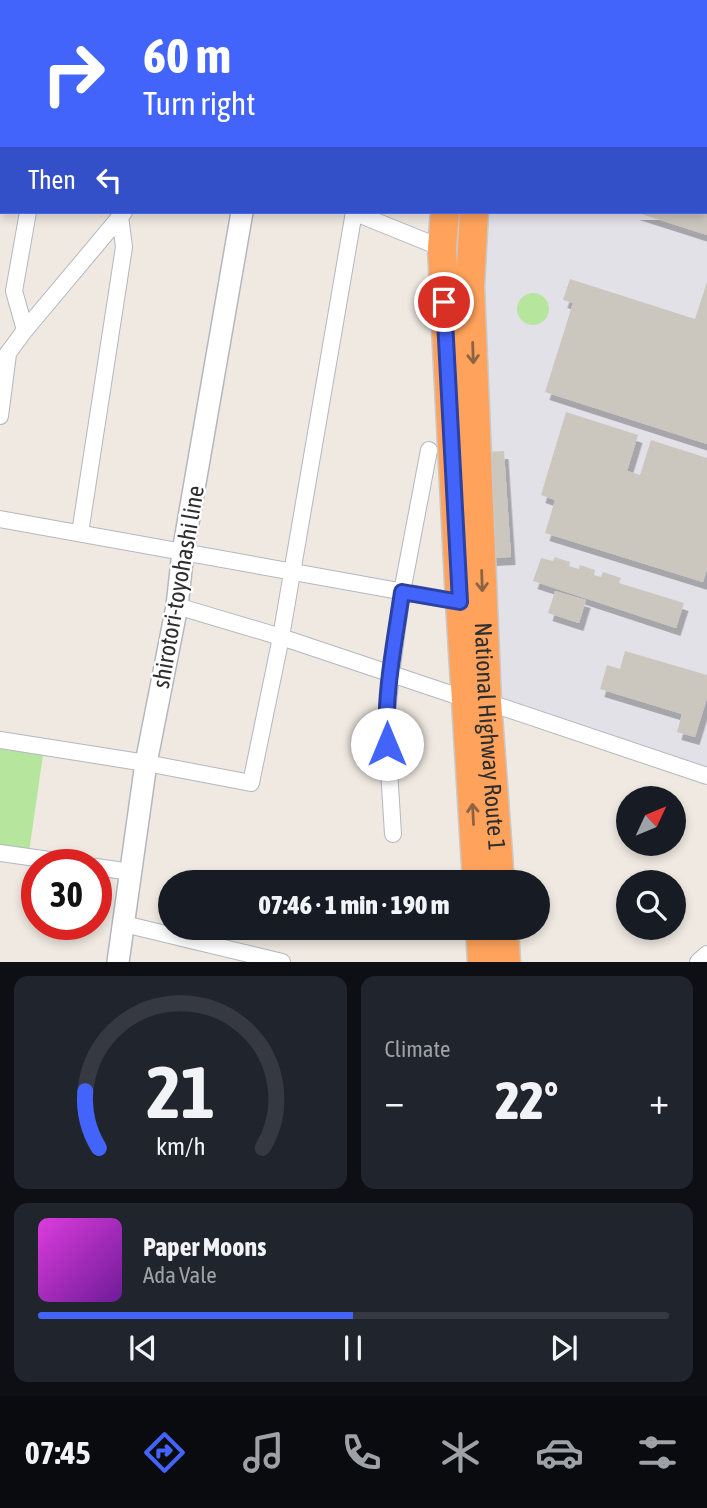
<!DOCTYPE html>
<meta charset="utf-8">
<style>
:root{--surface:#171b24;--page:#20242c;--text:#f1f3f6;--muted:#9ea1a6;--line:#363941;--accent:#4264fb}
body{margin:0;font-family:"Asap Condensed",sans-serif;background:var(--page);color:var(--text);height:100vh;display:flex;flex-direction:column;font-size:26px;white-space:nowrap}
*{box-sizing:border-box;margin:0}
p{font-size:23px;color:var(--muted)}
.icon{flex:none;width:38px;height:38px;fill:none;stroke:currentColor;stroke-width:2;stroke-linecap:round;stroke-linejoin:round}
.map{position:relative;height:962px;overflow:hidden}
.drawer{display:flex;flex-direction:column;gap:14px;padding:14px;background:#0d0f14;flex:1}
.drawer>*{flex:none}
.banner{position:absolute;left:0px;top:0px;width:707px;height:214px;box-shadow:0 4px 10px #0003;background:#4264fb;color:#fff;overflow:hidden}
.needle{width:46px;rotate:46deg}
.tools{position:absolute;left:616px;top:786px;display:grid;gap:14px}
.tools a{display:grid;place-items:center;width:70px;height:70px;border-radius:50%;background:var(--surface);box-shadow:0 4px 10px #0003;font-size:35px}
.speed{position:absolute;left:21px;top:849px;display:flex;gap:14px;font-size:35px;font-weight:700;text-align:center}
.speed>*{display:grid;place-content:center;width:91px;height:91px;border-radius:50%;background:var(--surface);box-shadow:0 4px 10px #0003;line-height:1}
.speed .limit{border:10px solid #d22;background:#fff;color:#111}
.pin{position:absolute;display:grid;place-items:center;width:60px;height:60px;color:#fff;margin:-30px;border:4px solid #fff;border-radius:50%;box-shadow:0 2px 7px #0007}
.me{position:absolute;width:77px;margin:-38px;rotate:0deg;stroke-linejoin:round;filter:drop-shadow(0 0 5px #0008)}
.turn{display:flex;align-items:center;gap:24px;height:147px;padding:0 28px;font-size:32px}
.turn .icon{width:91px;height:91px;stroke-width:2.5}
.turn b{display:block;font-size:49px;line-height:60px}
.then{display:flex;align-items:center;height:66px;padding:0 28px;background:#0003;gap:14px;font-size:26px}
.big{font-size:52px;font-weight:800;line-height:1.1}
.drawer .tile{flex:1;display:flex;flex-direction:column;justify-content:center;gap:10px;min-width:0;padding:0 24px;border-radius:14px;background:var(--page)}
.drawer .dial{align-items:center;gap:0}
.dial svg{height:182px;overflow:visible;fill:none;stroke:var(--line);stroke-width:7;stroke-linecap:round;text-anchor:middle}
.dial text{fill:var(--text);stroke:none}
.song{display:flex;align-items:center;gap:21px}
.cover{width:84px;height:84px;border-radius:10px;background:linear-gradient(135deg,hsl(300 70% 55%),hsl(280 70% 35%))}
.played{height:7px;border-radius:4px;background:linear-gradient(90deg,var(--accent) 50%,var(--line) 50%)}
.keys{display:flex;justify-content:space-around;direction:ltr}
.heat{display:flex;justify-content:space-between;align-items:center;font-size:38px;direction:ltr}
.drawer .tiles{flex:1;display:grid;gap:14px;grid-template-columns:1fr 1fr}
.tile:last-child{grid-column:span 2}
.trip{position:absolute;left:158px;top:870px;width:392px;height:70px;border-radius:35px;background:var(--surface);box-shadow:0 4px 10px #0003;font-weight:800;line-height:70px;text-align:center}
.tabs{display:flex;height:112px;justify-content:space-around;align-items:center;background:#090b0e;color:var(--muted)}
.tabs .icon{width:49px;height:49px}
.tabs .selected{color:var(--accent)}
.tabs b{font-size:32px;color:var(--text)}
.map>svg:first-child{display:block}
</style>
<div class="map">
<svg width="707" height="962" viewBox="0 0 707 962">
<defs>
<filter id="shadow"><feDropShadow dx="4.5" dy="8" stdDeviation="0" flood-color="#0004"/></filter>
</defs>
<rect width="100%" height="100%" fill="#efe9e1"/>
<!-- industrial -->
<path fill="#e3e1e8" d="M705 61 707 62V770L498 699 479 264 483 212H705Z"/>
<!-- green -->
<path fill="#b6e59e" d="M517 309a16 16 0 1 1 32 0a16 16 0 1 1-32 0Z
M0 747 43 755 29 852 0 848Z"/>
<!-- building -->
<path fill="#cbc7bf" filter="url(#shadow)" d="M635 212H707V235Z
M570 279 695 319 707 282V444L545 392 573 303 563 300Z
M566 412 638 435 627 471 640 475 651 440 707 458V569L703 582 545 533 555 500 541 495Z
M504 451 511 557 491 558 484 452Z
M555 557 570 562 569 566 579 569 580 565 595 570 594 575 601 577 603 572 621 578 619 583 684 603 676 628 533 581 541 558 553 561Z
M555 591 586 600 579 623 548 613Z
M625 651 707 675V698L695 737 677 732 682 714 600 689 607 665 620 669Z"/>
<g fill="none" stroke-linecap="round" stroke-linejoin="round">
<!-- street casing -->
<g stroke="#b4b7c1" stroke-width="18">
<path id="street" d="M64 2V0
M0 17H2
M0 73H2
M353 212 442 248
M25 330 14 291 28 212
M0 364 25 330 124 212
M0 416 8 354
M0 519 460 602
M80 533 124 247 120 216
M177 606 281 637 466 699
M487 702 707 776
M0 740 146 763 251 783 281 637 354 212
M393 834 386 721 391 674 402 592 429 450
M0 853 78 864
M96 867 131 872
M124 924 282 962
M698 962 707 954"/>
</g>
<!-- secondary casing -->
<g stroke="#b4b7c1" stroke-width="24">
<path id="secondary" d="M275 2V0
M118 962 146 763 177 606 183 552 242 212"/>
</g>
<!-- highway casing -->
<g stroke="#c9c9c9" stroke-width="31">
<g id="highway">
<path d="M464 2V0"/>
<path d="M488 2V0"/>
<path d="M445 212 442 248 460 602 477 882"/>
<path id="s1" d="M474 212 470 286 487 702 500 882"/>
<path d="M480 928 482 962"/>
<path d="M504 928 506 962"/>
</g>
</g>
<!-- path -->
<path stroke="#c9c9c9" stroke-width="3.5" stroke-dasharray="5 3.5" stroke-linecap="butt" d="M638 0 641 2
M705 49 707 50"/>
<!-- street -->
<use href="#street" stroke="#fff" stroke-width="16"/>
<!-- secondary -->
<use href="#secondary" stroke="#fff" stroke-width="21"/>
<!-- highway -->
<use href="#highway" stroke="#ffa35c" stroke-width="28"/>
</g>
<!-- one-way arrows -->
<defs><path id="oneway-shaft" d="M-6 0H5M1.5-3L5.5 0L1.5 3" fill="none" stroke-width="1.6" stroke-linecap="round" stroke-linejoin="round" transform="scale(1.75)"/></defs>
<g stroke="#8c6343">
<use href="#oneway-shaft" transform="translate(473 353) rotate(88)"/>
<use href="#oneway-shaft" transform="translate(482 581) rotate(88)"/>
<use href="#oneway-shaft" transform="translate(473 814) rotate(-93)"/>
</g>
<g fill="none" stroke-linecap="round" stroke-linejoin="round">
<!-- route casing -->
<g stroke="#2b41a3" stroke-width="18">
<path id="route" d="M387 744C384 693 395 642 402 592L460 602 444 302"/>
</g>
<!-- route -->
<use href="#route" stroke="#4264fb" stroke-width="12"/>
</g>
<g text-anchor="middle" dominant-baseline="central" stroke-width="5" stroke-linejoin="round" paint-order="stroke">
<!-- street labels -->
<g font-size="24" fill="#2e2e2e" stroke="#fff">
<text transform="translate(178 587) rotate(-80)">shirotori-toyohashi line</text>
<text stroke="none"><textPath href="#s1" startOffset="525">National Highway Route 1</textPath></text>
</g>
</g>
</svg>
<div class="tools">
<a><svg class="needle" viewBox="-14 -14 28 28"><path d="M0-13l5 13h-10z" fill="#e53935"/><path d="M0 13l5-13h-10z" fill="#9ea1a6"/></svg></a>
<a><svg class="icon" aria-label="search" viewBox="0 0 24 24"><circle cx="10" cy="10" r="6"/><path d="M15 15l6 6"/></svg></a>
</div>
<div class="speed"><div class="limit">30</div></div>
<div class="pin" style="left:444px;top:302px;background:#d93025"><svg class="icon" aria-label="arrive" viewBox="0 0 24 24"><path d="M6 21V4h12l-3 4 3 4H6"/></svg></div>
<svg class="me" style="left:387px;top:744px" viewBox="-20 -20 40 40"><circle r="19" fill="#fff"/><path d="M0-13L10 11 0 6-10 11z" fill="#4264fb"/></svg>
<div class="trip">07:46 · 1 min · 190 m</div>
<div class="banner">
<div class="turn"><svg class="icon" aria-label="right" viewBox="0 0 24 24"><path d="M7 20v-9h11M14 6l5 5-5 5"/></svg><div><b>60 m</b>Turn right</div></div>
<div class="then">Then<svg class="icon" aria-label="left" viewBox="0 0 24 24"><path d="M17 20v-9H6M10 6l-5 5 5 5"/></svg></div>
</div>
</div>
<section class="drawer">
<div class="tiles">
<div class="tile dial"><svg viewBox="0 0 100 80">
<path d="M14 69A42 42 0 1 1 86 69"/>
<path d="M14 69A42 42 0 0 1 8 44" stroke="#4264fb"/>
<text x="50" y="56" font-size="32" font-weight="700">21</text>
<text x="50" y="72" font-size="11">km/h</text>
</svg></div>
<div class="tile"><p>Climate</p>
<div class="heat"><a>−</a><b class="big">22°</b><a>+</a></div>
</div>
<div class="tile">
<div class="song"><i class="cover"></i><div><b>Paper Moons</b><p>Ada Vale</p></div></div>
<div class="played"></div>
<div class="keys"><svg class="icon" aria-label="previous" viewBox="0 0 24 24"><path d="M18 5L8 12l10 7zM5 5v14"/></svg><svg class="icon" aria-label="pause" viewBox="0 0 24 24"><path d="M8 5v14M16 5v14"/></svg><svg class="icon" aria-label="next" viewBox="0 0 24 24"><path d="M6 5l10 7-10 7zM19 5v14"/></svg></div>
</div>
</div>
</section>
<nav class="tabs">
<b>07:45</b>
<svg class="icon selected" aria-label="directions" viewBox="0 0 24 24"><path d="M12 3l9 9-9 9-9-9zM9 14v-3h6M13 9l2 2-2 2"/></svg>
<svg class="icon" aria-label="music" viewBox="0 0 24 24"><path d="M9 18V5l10-2v13"/><circle cx="6" cy="18" r="3"/><circle cx="16" cy="16" r="3"/></svg>
<svg class="icon" aria-label="phone" viewBox="0 0 24 24"><path d="M5 4h4l2 5-3 2q2 4 5 5l2-3 5 2v4C11 20 4 13 5 4z"/></svg>
<svg class="icon" aria-label="climate" viewBox="0 0 24 24"><path d="M12 3v18M4 7l16 10M4 17L20 7"/></svg>
<svg class="icon" aria-label="car" viewBox="0 0 24 24"><path d="M5 17H2v-5l4-1 3-4h7l3 4 3 1v5h-3M9 17h6M6 11h13"/><circle cx="7" cy="17" r="2"/><circle cx="17" cy="17" r="2"/></svg>
<svg class="icon" aria-label="filters" viewBox="0 0 24 24"><path d="M4 7h16M4 17h16"/><circle cx="9" cy="7" r="2"/><circle cx="15" cy="17" r="2"/></svg>
</nav>
